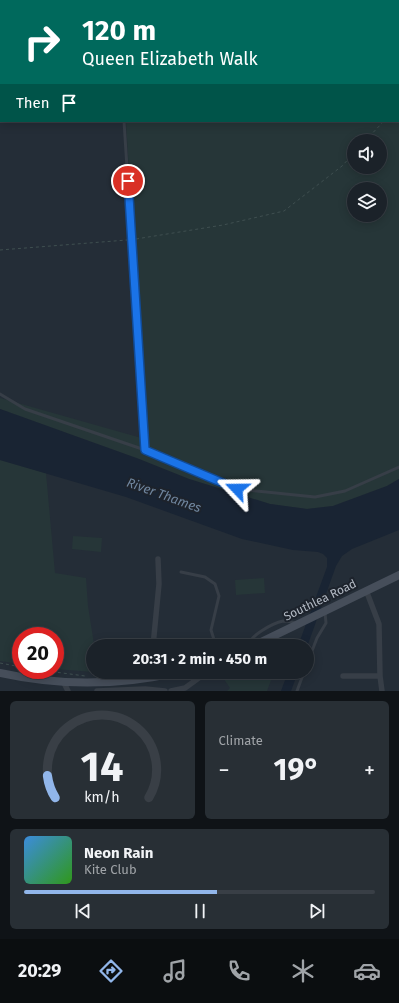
<!DOCTYPE html>
<meta charset="utf-8">
<style>
:root{--surface:#1b2229;--page:#282f35;--text:#f1f3f6;--muted:#a0a4a8;--line:#393f46;--accent:#91b6ea}
body{margin:0;font-family:"Fira Sans",sans-serif;background:var(--page);color:var(--text);height:100vh;display:flex;flex-direction:column;font-size:15px;white-space:nowrap}
*{box-sizing:border-box;margin:0}
p{font-size:13px;color:var(--muted)}
.icon{flex:none;width:22px;height:22px;fill:none;stroke:currentColor;stroke-width:2;stroke-linecap:round;stroke-linejoin:round}
.map{position:relative;height:691px;overflow:hidden}
.drawer{display:flex;flex-direction:column;gap:10px;padding:10px;background:#0f1317;flex:1}
.drawer>*{flex:none}
.hud{position:absolute;left:0px;top:0px;width:399px;height:122px;box-shadow:0 2px 10px #0003,0 0 0 1px var(--line);background:#00695c;color:#fff;overflow:hidden}
.fabs{position:absolute;left:347px;top:134px;display:grid;gap:8px}
.fabs a{display:grid;place-items:center;width:40px;height:40px;border-radius:50%;background:var(--surface);box-shadow:0 2px 10px #0003,0 0 0 1px var(--line);font-size:20px}
.speed{position:absolute;left:12px;top:627px;display:flex;gap:8px;font-size:20px;font-weight:700;text-align:center}
.speed>*{display:grid;place-content:center;width:52px;height:52px;border-radius:50%;background:var(--surface);box-shadow:0 2px 10px #0003,0 0 0 1px var(--line);line-height:1}
.speed .limit{border:6px solid #d22;background:#fff;color:#111}
.pin{position:absolute;display:grid;place-items:center;width:34px;height:34px;color:#fff;margin:-17px;border:2px solid #fff;border-radius:50%;box-shadow:0 1px 4px #0007}
.me{position:absolute;width:44px;margin:-22px;rotate:293deg;stroke-linejoin:round;filter:drop-shadow(0 0 3px #0008)}
.turn{display:flex;align-items:center;gap:14px;height:84px;padding:0 16px;font-size:18px}
.turn .icon{width:52px;height:52px;stroke-width:2.5}
.turn b{display:block;font-size:28px;line-height:34px}
.then{display:flex;align-items:center;height:38px;padding:0 16px;background:#0003;gap:8px;font-size:15px}
.big{font-size:30px;font-weight:700;line-height:1.1}
.drawer .tile{flex:1;display:flex;flex-direction:column;justify-content:center;gap:6px;min-width:0;padding:0 14px;border-radius:6px;background:var(--page)}
.drawer .dial{align-items:center;gap:0}
.dial svg{height:104px;overflow:visible;fill:none;stroke:var(--line);stroke-width:7;stroke-linecap:round;text-anchor:middle}
.dial text{fill:var(--text);stroke:none}
.song{display:flex;align-items:center;gap:12px}
.cover{width:48px;height:48px;border-radius:6px;background:linear-gradient(135deg,hsl(210 70% 55%),hsl(110 70% 35%))}
.played{height:4px;border-radius:2px;background:linear-gradient(90deg,var(--accent) 55%,var(--line) 55%)}
.keys{display:flex;justify-content:space-around;direction:ltr}
.heat{display:flex;justify-content:space-between;align-items:center;font-size:22px;direction:ltr}
.drawer .tiles{flex:1;display:grid;gap:10px;grid-template-columns:1fr 1fr}
.tile:last-child{grid-column:span 2}
.trip{position:absolute;left:86px;top:639px;width:228px;height:40px;border-radius:20px;background:var(--surface);box-shadow:0 2px 10px #0003,0 0 0 1px var(--line);font-weight:700;line-height:40px;text-align:center}
.tabs{display:flex;height:64px;justify-content:space-around;align-items:center;background:#0b0e10;color:var(--muted)}
.tabs .icon{width:28px;height:28px}
.tabs .on{color:var(--accent)}
.tabs b{font-size:18px;color:var(--text)}
.map>svg:first-child{display:block}
</style>
<div class="map">
<svg width="399" height="691" viewBox="0 0 399 691">
<rect width="100%" height="100%" fill="#242d37"/>
<!-- green -->
<path fill="#263638" fill-rule="evenodd" d="M327 0H399V479L387 486 333 506 307 509 270 504 189 479 139 459 0 409V398L145 439 126 121H398V1H327ZM354 141H380V167H354ZM354 189H380V215H354Z
M0 460 46 473 55 573 86 578 88 606 94 644 93 646V672L55 669V636H21V664L0 661Z
M73 536 102 538 101 552 72 549Z
M264 578 265 593 236 595 235 580Z
M219 672H274L267 691H227L230 688Z"/>
<!-- water -->
<path fill="#192433" d="M0 409 139 459 189 479 270 504 307 509 333 506 387 486 399 479V530L352 549 342 556 336 566 307 647 298 646 327 567V558L323 554 318 552 293 550 242 539 126 497 0 460Z
M288 672H298L291 691H281Z"/>
<g fill="none" stroke-linecap="round" stroke-linejoin="round">
<!-- path -->
<path stroke="#3f4f50" stroke-width="1" stroke-dasharray="3 3" stroke-linecap="butt" d="M398 106 399 105
M365 141 384 121
M136 239 223 225 284 211 342 166 354 153
M0 250 127 240
M0 663 21 667
M40 670 85 676"/>
<!-- service -->
<path stroke="#373e47" stroke-width="3" d="M116 0V1
M246 0V1
M260 0 261 1
M52 1 53 0
M257 1V0
M279 1 281 0
M323 1 324 0
M0 51 1 50
M124 121 145 450
M0 394 25 409 145 450 237 489 315 497 345 491 399 467
M181 572 205 577 215 584 219 596 211 630 216 646
M248 646C249 636 273 623 283 621 288 621 292 622 296 623
M307 664 317 638 326 623 325 613
M297 691 304 672"/>
<!-- minor -->
<path stroke="#373e47" stroke-width="5.5" d="M366 590 379 624 380 676 382 691
M153 646 159 584 158 559
M343 676H380
M64 683 68 691
M97 691 145 689 165 691
M171 691 185 688 207 672"/>
<!-- secondary -->
<path stroke="#464e5a" stroke-width="8" d="M253 646 399 575
M0 673C59 686 118 686 178 672"/>
</g>
<g fill="none" stroke-linecap="round" stroke-linejoin="round">
<!-- route casing -->
<g stroke="#114b97" stroke-width="10">
<path id="route" d="M128 181 145 450 237 489"/>
</g>
<!-- route -->
<use href="#route" stroke="#1a73e8" stroke-width="7"/>
</g>
<g text-anchor="middle" dominant-baseline="central" stroke-width="4" stroke-linejoin="round" paint-order="stroke">
<!-- street labels -->
<g font-size="12" fill="#b2b9c3" stroke="#1d232c">
<text transform="translate(320 600) rotate(-26)">Southlea Road</text>
</g>
<!-- water labels -->
<g font-size="13" font-style="italic" fill="#6f859e" stroke="#1d232c">
<text transform="translate(164 495) rotate(20)">River Thames</text>
</g>
</g>
</svg>
<div class="fabs">
<a><svg class="icon" aria-label="sound" viewBox="0 0 24 24"><path d="M4 9h4l5-4v14l-5-4H4zM17 9q2 3 0 6"/></svg></a>
<a><svg class="icon" aria-label="layers" viewBox="0 0 24 24"><path d="M12 4l9 5-9 5-9-5zM3 14l9 5 9-5"/></svg></a>
</div>
<div class="speed"><div class="limit">20</div></div>
<div class="pin" style="left:128px;top:181px;background:#d93025"><svg class="icon" aria-label="arrive" viewBox="0 0 24 24"><path d="M6 21V4h12l-3 4 3 4H6"/></svg></div>
<svg class="me" style="left:237px;top:489px" viewBox="-20 -20 40 40"><path d="M0-17L14 15 0 8-14 15z" fill="#1a73e8" stroke="#fff" stroke-width="4"/></svg>
<div class="trip">20:31 · 2 min · 450 m</div>
<div class="hud">
<div class="turn"><svg class="icon" aria-label="right" viewBox="0 0 24 24"><path d="M7 20v-9h11M14 6l5 5-5 5"/></svg><div><b>120 m</b>Queen Elizabeth Walk</div></div>
<div class="then">Then<svg class="icon" aria-label="arrive" viewBox="0 0 24 24"><path d="M6 21V4h12l-3 4 3 4H6"/></svg></div>
</div>
</div>
<section class="drawer">
<div class="tiles">
<div class="tile dial"><svg viewBox="0 0 100 80">
<path d="M14 69A42 42 0 1 1 86 69"/>
<path d="M14 69A42 42 0 0 1 8 52" stroke="#91b6ea"/>
<text x="50" y="56" font-size="32" font-weight="700">14</text>
<text x="50" y="72" font-size="11">km/h</text>
</svg></div>
<div class="tile"><p>Climate</p>
<div class="heat"><a>−</a><b class="big">19°</b><a>+</a></div>
</div>
<div class="tile">
<div class="song"><i class="cover"></i><div><b>Neon Rain</b><p>Kite Club</p></div></div>
<div class="played"></div>
<div class="keys"><svg class="icon" aria-label="previous" viewBox="0 0 24 24"><path d="M18 5L8 12l10 7zM5 5v14"/></svg><svg class="icon" aria-label="pause" viewBox="0 0 24 24"><path d="M8 5v14M16 5v14"/></svg><svg class="icon" aria-label="next" viewBox="0 0 24 24"><path d="M6 5l10 7-10 7zM19 5v14"/></svg></div>
</div>
</div>
</section>
<nav class="tabs">
<b>20:29</b>
<svg class="icon on" aria-label="directions" viewBox="0 0 24 24"><path d="M12 3l9 9-9 9-9-9zM9 14v-3h6M13 9l2 2-2 2"/></svg>
<svg class="icon" aria-label="music" viewBox="0 0 24 24"><path d="M9 18V5l10-2v13"/><circle cx="6" cy="18" r="3"/><circle cx="16" cy="16" r="3"/></svg>
<svg class="icon" aria-label="phone" viewBox="0 0 24 24"><path d="M5 4h4l2 5-3 2q2 4 5 5l2-3 5 2v4C11 20 4 13 5 4z"/></svg>
<svg class="icon" aria-label="climate" viewBox="0 0 24 24"><path d="M12 3v18M4 7l16 10M4 17L20 7"/></svg>
<svg class="icon" aria-label="car" viewBox="0 0 24 24"><path d="M5 17H2v-5l4-1 3-4h7l3 4 3 1v5h-3M9 17h6M6 11h13"/><circle cx="7" cy="17" r="2"/><circle cx="17" cy="17" r="2"/></svg>
</nav>
